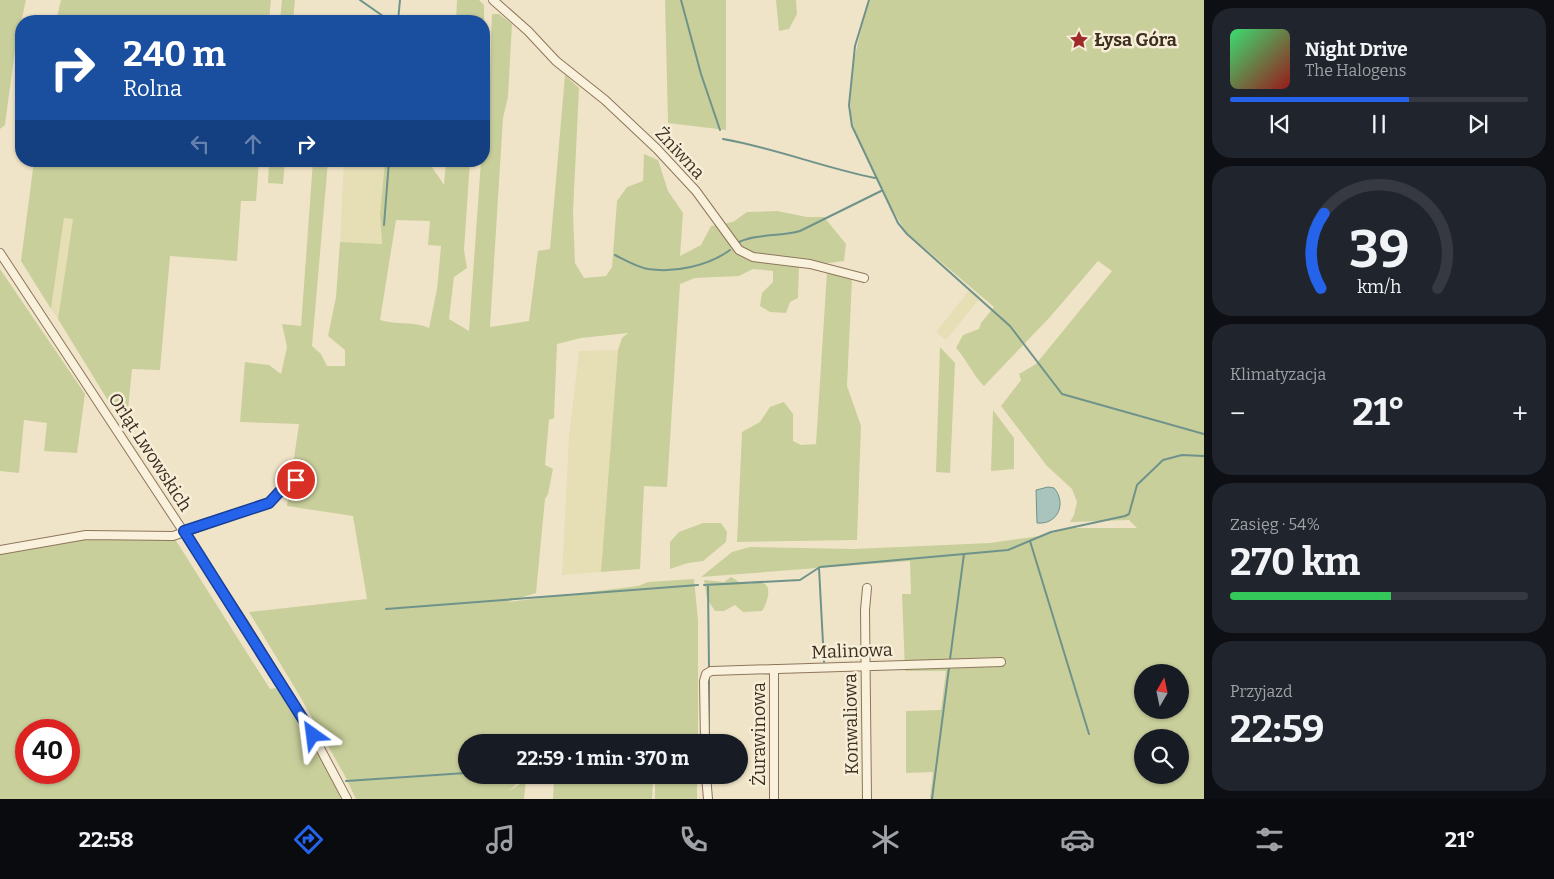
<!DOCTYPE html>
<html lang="pl">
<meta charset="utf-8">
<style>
:root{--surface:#171b24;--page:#20242c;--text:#f1f3f6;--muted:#9ea1a6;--line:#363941;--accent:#2563eb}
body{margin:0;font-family:Bitter,serif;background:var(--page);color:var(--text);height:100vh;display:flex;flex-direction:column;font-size:19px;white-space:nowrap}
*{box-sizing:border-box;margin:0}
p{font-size:16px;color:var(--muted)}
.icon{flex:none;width:28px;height:28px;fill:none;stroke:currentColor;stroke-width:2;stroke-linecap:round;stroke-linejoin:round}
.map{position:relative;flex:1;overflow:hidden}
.drawer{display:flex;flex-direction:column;gap:8px;padding:8px;background:#0d0f14;width:350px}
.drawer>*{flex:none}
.hud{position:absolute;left:15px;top:15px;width:475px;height:152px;border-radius:20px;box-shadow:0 1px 4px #0004;background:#1a4fa0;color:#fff;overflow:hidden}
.needle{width:32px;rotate:9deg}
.buttons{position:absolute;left:1134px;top:664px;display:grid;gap:10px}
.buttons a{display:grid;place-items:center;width:55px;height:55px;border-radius:50%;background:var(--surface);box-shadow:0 1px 4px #0004;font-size:25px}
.speed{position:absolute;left:15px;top:719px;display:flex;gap:10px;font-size:25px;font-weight:700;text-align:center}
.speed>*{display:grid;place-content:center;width:65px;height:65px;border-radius:50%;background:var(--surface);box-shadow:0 1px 4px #0004;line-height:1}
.speed .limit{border:8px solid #d22;background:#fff;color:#111}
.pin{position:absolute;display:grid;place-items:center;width:42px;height:42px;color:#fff;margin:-21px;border:2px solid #fff;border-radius:50%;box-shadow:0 1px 5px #0007}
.me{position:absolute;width:55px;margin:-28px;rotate:329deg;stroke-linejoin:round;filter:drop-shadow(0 0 4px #0008)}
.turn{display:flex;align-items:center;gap:18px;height:105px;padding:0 25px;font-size:22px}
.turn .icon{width:65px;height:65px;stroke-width:2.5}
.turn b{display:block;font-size:35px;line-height:42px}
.lanes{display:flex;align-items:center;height:48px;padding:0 25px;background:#0003;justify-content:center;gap:25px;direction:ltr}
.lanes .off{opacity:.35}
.big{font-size:38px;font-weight:700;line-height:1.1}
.drawer .widget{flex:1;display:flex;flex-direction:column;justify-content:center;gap:8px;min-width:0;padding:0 18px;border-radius:20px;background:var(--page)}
.drawer .dial{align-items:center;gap:0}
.dial svg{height:130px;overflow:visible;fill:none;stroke:var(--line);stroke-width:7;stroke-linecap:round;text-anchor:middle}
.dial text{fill:var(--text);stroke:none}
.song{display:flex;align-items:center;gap:15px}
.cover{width:60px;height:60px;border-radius:8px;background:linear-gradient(135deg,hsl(140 70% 55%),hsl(0 70% 35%))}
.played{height:5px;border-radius:2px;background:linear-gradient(90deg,var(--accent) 60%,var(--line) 60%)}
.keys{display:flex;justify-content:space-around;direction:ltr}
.heat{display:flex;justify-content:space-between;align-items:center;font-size:28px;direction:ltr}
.charge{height:8px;border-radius:4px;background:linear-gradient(90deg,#34c759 54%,var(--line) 0)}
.trip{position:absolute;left:458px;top:734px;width:290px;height:50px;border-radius:25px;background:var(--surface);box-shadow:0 1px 4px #0004;font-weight:700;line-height:50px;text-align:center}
.tabs{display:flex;height:80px;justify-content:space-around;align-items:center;background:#090b0e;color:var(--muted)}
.tabs .icon{width:35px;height:35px}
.tabs .active{color:var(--accent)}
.tabs b{font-size:22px;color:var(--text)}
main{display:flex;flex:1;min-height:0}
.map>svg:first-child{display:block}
</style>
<main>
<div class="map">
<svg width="1204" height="799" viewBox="0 0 1204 799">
<rect width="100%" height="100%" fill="#f0e4c8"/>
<!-- farmland -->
<path fill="#e6deb5" d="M344 161H385L380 214 382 244 340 242Z
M64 217 73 219 58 319 51 309Z
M970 289 981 297 946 340 936 332Z
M618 350 601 572 562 575 569 437 579 351Z"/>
<!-- green -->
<path fill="#c9cf9b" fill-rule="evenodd" d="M0 0H26L15 49 5 125 0 129Z
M61 0H271L269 21H56Z
M282 0H295L293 21H280Z
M457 0H479L484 5V21H456Z
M665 0H726V130L668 123Z
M776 0H796L797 14 789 29 779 31Z
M870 0H1204V799H930L933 772 906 773V711L941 710 946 671H905L902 594H911L910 561 701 577 732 552 750 547 854 549 990 543 1040 536 1068 528H1137L1129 520 1070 522 1074 515 1077 502 1072 489 1047 466 1001 406 1021 380 1019 374 1036 364 1112 271 1098 261 1050 317 984 386C972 374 967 360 956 348L963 335 979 329 981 323 994 307 908 234C894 215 885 194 875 173 868 158 857 141 853 124 844 90 859 33 870 0ZM1142 672H1180V710H1142ZM1142 738H1180V775H1142Z
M492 14H499L512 24 508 97 503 118 490 327 529 321 538 251 550 249 565 75 579 88 573 213 575 263 584 278 606 276 612 267 617 201 627 187 643 181 644 154 658 160 668 191 683 213 680 256 701 245 711 226 733 222 747 212 777 211 807 217H824L846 244 844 261 799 267 798 298 790 302 786 313 770 312 760 306 762 293 773 282V271L753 269 739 276 695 278 680 284 667 487 644 486 640 569 601 572 618 350 622 338 628 333 581 338 557 344 554 418 549 420 545 465 553 469 548 494 545 499 536 593 507 602 638 586 648 582 694 579 698 620V742H466V775H697V799H655V780L653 776H525L509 791 526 780 524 799H356L345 776 298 693 249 612 367 599 353 516 287 506 299 424 240 422 245 362 269 365 281 374 287 347 282 324 301 326 313 161H328L312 346 321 354 327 366H345V350L328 336 336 297 340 242 382 244 380 214 385 161H428L444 185 446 161H470L464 250 467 268 454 277 449 319 469 331 481 161H484V129L489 109ZM396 220 430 221 428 245 441 246 437 289 429 328C414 321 396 325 380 320Z
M34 161H259L256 201H241L237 261 170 256 160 370 132 369 126 430 58 319 73 219 64 218 51 309 21 261Z
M269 161H285L283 184 268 183Z
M0 269 85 394 77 453 44 451 47 423 24 420 19 473 0 471Z
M827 272 852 279 847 386 861 426 857 540 737 542 742 432 760 422 770 407 784 402 793 414V441L801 445 816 444Z
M940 347 955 363 950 473 936 472Z
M993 410 1014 438V469L991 471Z
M703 523H721L727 532 726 542 703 561 688 563 670 569V542L679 532Z
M86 535 173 536 270 689 276 688C300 724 324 759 341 799H0V550ZM26 730H69V772H26Z
M731 577C736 579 739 584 745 584 751 585 757 581 762 583 774 585 766 606 762 611L743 612 735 605 724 611H715L707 599 704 580 724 582Z
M554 777 653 780 652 799H553Z"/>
<!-- water -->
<path fill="#a9c4bc" stroke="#6f938a" d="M1048 487 1054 488C1067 503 1058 525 1037 523L1036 490Z"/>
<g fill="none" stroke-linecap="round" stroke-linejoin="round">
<!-- stream -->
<path stroke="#6f938a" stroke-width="2" d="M360 0 390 21
M681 0 701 74 720 130
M869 0 855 46 849 105 852 126 898 223 907 234 1010 326 1062 394 1204 434
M398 21 400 0
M723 139C775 148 824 168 875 178
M384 225 389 161
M737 243C756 233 779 237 800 231L881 191
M615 255C625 260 637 267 648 269 675 273 708 266 730 250
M1030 541 1089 734
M819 568 824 662
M704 585 800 580 820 567 1008 550 1051 532 1125 516 1129 514 1137 485 1163 460 1182 455 1204 456
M708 586 709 668
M386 609 698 585
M950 659 964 554
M709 677V742
M346 781 466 773
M932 799 949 668"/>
<!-- minor casing -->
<g stroke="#8d765c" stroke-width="10">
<path id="minor" d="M493 0 528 31 556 61 605 100 657 149 696 191 739 250 753 257 810 264 864 278
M0 253 243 622 313 735 347 799
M0 550 86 535 173 536 269 503 283 488 296 480
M774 669V799
M705 742 704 681 706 674 711 671 1001 662
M706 775 708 799
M867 799 865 610 867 588"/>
</g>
<!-- minor -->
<use href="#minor" stroke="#faf1dc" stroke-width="8"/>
</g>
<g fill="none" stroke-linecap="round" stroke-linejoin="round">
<!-- route casing -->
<g stroke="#184099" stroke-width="12">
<path id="route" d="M296 480 283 488 269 503 184 531 313 735"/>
</g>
<!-- route -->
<use href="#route" stroke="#2563eb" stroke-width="9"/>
</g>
<!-- icons -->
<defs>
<g id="sight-bare" transform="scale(1.5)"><path d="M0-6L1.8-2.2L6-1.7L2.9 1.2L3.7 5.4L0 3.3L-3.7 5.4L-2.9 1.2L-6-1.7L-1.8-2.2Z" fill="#9e2a2b" stroke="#f7eed8" stroke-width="2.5" paint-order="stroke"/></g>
</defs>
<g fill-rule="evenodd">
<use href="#sight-bare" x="1079" y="40"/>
</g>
<g text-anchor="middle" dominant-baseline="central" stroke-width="5" stroke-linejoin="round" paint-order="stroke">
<!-- poi labels -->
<g font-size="18" font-weight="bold" fill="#3d2e20" stroke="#f7eed8" text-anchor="start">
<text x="1094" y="40">Łysa Góra</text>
</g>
<!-- street labels -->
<g font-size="18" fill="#3d2e20" stroke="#f7eed8">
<text transform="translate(680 153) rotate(47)">Żniwna</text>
<text transform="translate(150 452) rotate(57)">Orląt Lwowskich</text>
<text transform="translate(852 651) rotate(-2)">Malinowa</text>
<text transform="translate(851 724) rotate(-91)">Konwaliowa</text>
<text transform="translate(759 734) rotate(-90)">Żurawinowa</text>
</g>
</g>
</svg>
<div class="buttons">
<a><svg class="needle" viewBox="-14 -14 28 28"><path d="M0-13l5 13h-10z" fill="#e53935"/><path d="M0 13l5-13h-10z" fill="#9ea1a6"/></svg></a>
<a><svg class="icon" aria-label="search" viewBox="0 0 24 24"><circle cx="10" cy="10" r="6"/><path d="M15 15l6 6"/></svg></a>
</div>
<div class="speed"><div class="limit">40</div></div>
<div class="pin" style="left:296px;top:480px;background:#d93025"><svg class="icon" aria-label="arrive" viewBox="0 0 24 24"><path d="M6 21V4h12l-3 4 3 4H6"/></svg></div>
<svg class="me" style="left:313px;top:735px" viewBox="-20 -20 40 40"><path d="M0-17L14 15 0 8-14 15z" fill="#2563eb" stroke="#fff" stroke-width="4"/></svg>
<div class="trip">22:59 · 1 min · 370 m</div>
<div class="hud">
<div class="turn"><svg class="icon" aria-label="right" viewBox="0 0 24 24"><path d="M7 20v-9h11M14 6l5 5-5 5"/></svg><div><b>240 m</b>Rolna</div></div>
<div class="lanes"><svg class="icon off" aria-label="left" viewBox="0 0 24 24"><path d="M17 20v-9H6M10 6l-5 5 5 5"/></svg><svg class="icon off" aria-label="ahead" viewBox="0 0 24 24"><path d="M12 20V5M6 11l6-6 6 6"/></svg><svg class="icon" aria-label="right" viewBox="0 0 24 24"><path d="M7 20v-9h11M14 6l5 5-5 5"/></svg></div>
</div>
</div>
<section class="drawer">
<div class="widget">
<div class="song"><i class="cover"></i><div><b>Night Drive</b><p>The Halogens</p></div></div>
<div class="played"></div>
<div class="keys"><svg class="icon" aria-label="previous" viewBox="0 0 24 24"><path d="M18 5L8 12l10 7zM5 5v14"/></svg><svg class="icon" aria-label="pause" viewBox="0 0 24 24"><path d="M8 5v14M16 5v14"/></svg><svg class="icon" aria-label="next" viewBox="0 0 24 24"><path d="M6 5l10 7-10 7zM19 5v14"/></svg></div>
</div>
<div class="widget dial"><svg viewBox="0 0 100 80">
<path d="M14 69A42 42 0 1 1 86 69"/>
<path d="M14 69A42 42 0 0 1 16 23" stroke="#2563eb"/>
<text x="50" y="56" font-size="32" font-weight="700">39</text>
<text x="50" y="72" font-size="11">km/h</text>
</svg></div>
<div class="widget"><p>Klimatyzacja</p>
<div class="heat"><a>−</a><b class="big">21°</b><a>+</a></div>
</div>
<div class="widget"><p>Zasięg · 54%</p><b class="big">270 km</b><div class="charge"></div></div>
<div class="widget"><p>Przyjazd</p><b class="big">22:59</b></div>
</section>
</main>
<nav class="tabs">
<b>22:58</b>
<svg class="icon active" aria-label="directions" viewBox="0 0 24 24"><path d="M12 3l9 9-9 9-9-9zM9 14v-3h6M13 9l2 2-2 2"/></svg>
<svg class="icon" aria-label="music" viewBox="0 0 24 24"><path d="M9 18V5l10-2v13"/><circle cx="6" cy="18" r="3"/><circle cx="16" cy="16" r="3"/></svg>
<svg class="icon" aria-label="phone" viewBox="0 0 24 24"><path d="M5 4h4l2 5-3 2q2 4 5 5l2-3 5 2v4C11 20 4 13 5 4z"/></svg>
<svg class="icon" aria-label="climate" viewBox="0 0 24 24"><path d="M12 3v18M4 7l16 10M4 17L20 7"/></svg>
<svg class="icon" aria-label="car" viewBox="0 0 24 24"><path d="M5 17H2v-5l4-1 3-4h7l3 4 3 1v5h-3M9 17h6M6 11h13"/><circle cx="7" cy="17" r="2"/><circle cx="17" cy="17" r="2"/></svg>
<svg class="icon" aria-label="filters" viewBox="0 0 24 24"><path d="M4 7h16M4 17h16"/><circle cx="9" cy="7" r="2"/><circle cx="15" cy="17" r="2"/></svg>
<b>21°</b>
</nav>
